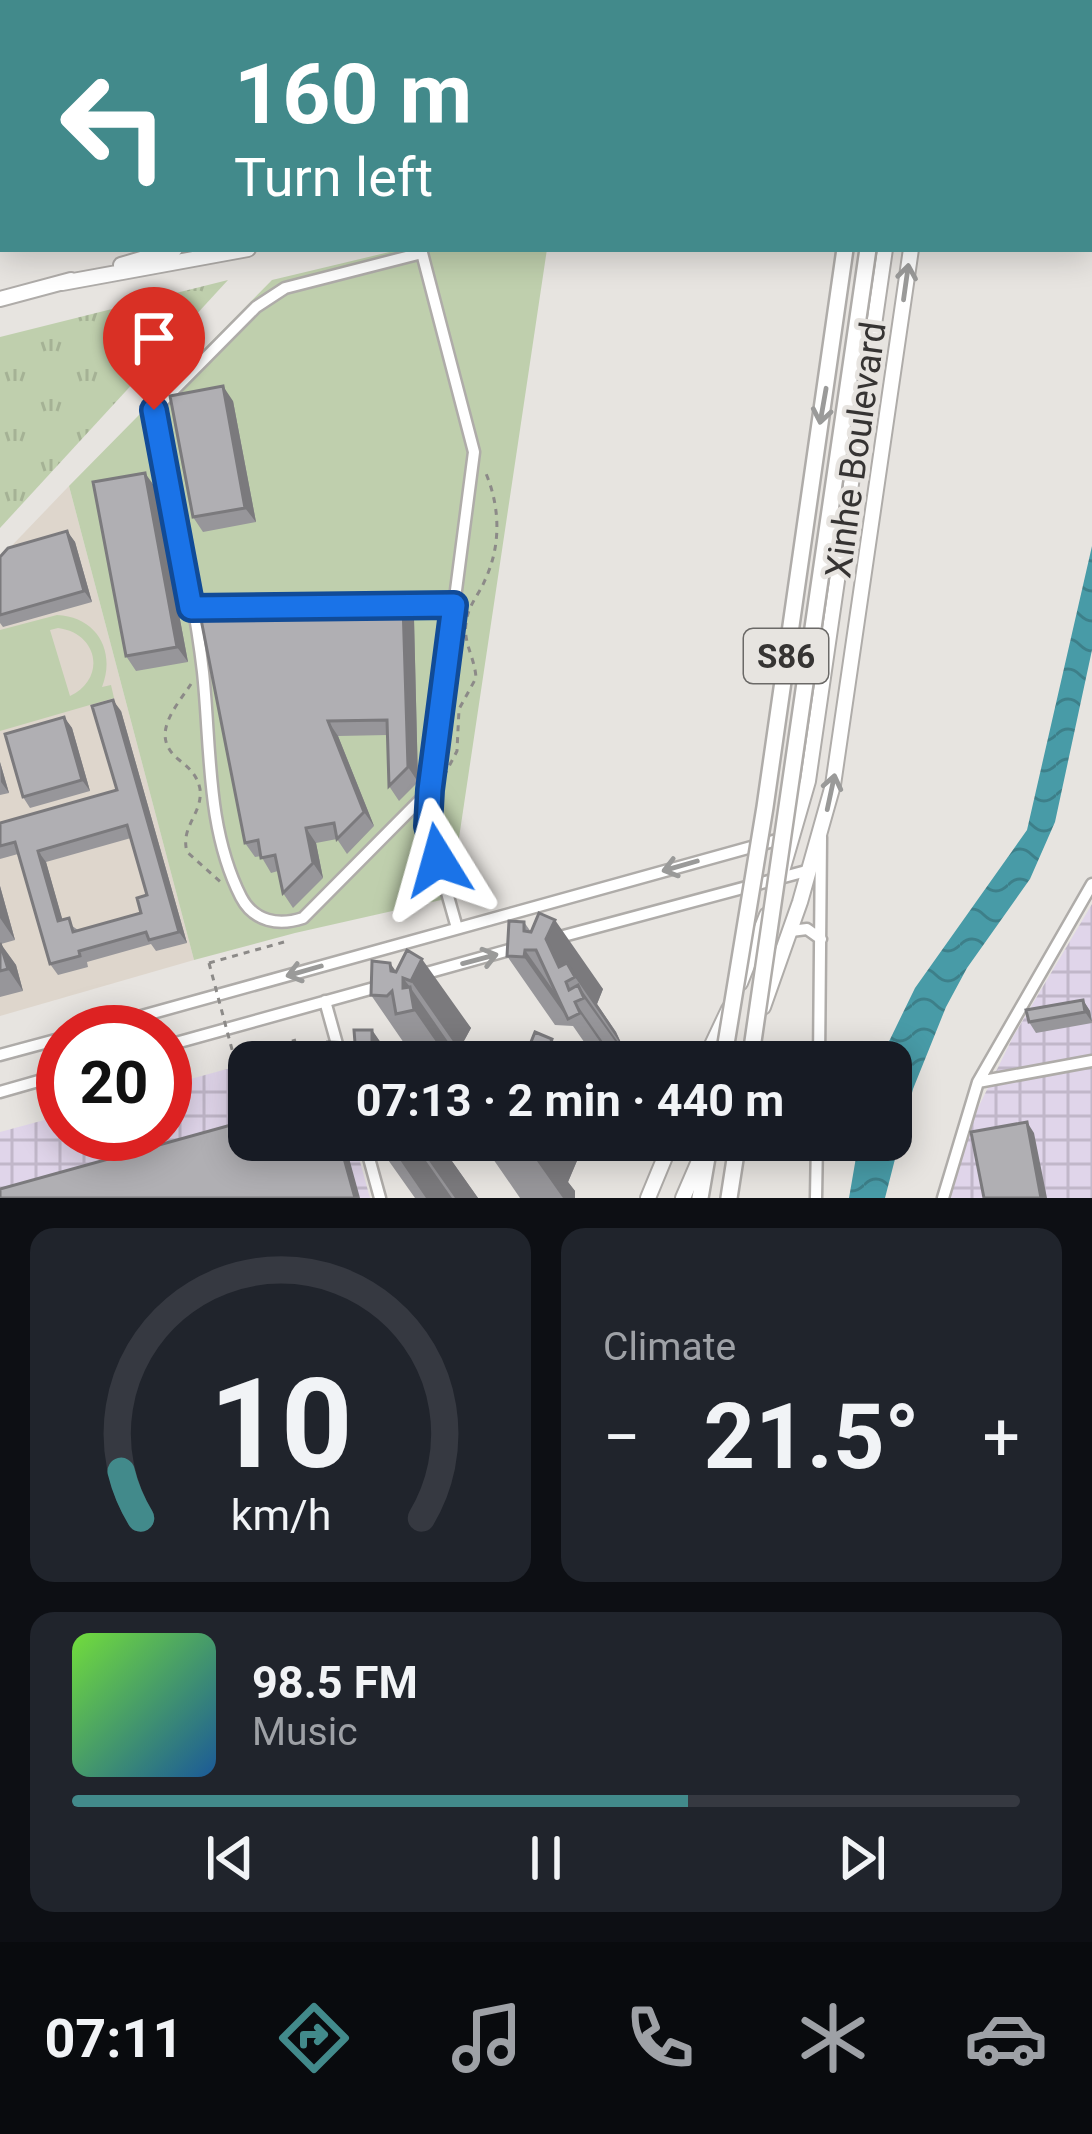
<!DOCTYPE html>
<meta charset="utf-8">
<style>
:root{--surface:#171b24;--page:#20242c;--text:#f1f3f6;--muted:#9ea1a6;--line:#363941;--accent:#428a8b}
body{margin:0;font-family:Roboto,sans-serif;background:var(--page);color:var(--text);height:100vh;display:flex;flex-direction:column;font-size:45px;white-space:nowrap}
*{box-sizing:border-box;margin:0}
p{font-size:39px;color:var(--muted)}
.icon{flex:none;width:66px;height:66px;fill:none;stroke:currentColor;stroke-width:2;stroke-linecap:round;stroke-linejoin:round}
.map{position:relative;height:1198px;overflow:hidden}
.side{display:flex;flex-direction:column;gap:30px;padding:30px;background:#0d0f14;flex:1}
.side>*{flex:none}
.banner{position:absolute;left:0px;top:0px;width:1092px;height:252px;box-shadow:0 6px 30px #0003;background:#428a8b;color:#fff;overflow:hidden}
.speed{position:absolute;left:36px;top:1005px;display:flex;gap:24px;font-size:60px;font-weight:700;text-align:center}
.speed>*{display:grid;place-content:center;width:156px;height:156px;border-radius:50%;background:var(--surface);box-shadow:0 6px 30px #0003;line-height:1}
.speed .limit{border:18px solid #d22;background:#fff;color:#111}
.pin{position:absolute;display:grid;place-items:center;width:102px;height:102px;color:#fff;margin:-123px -51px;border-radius:50% 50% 50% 0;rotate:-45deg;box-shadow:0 0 12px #0007}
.pin .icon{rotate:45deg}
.me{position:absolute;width:132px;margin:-66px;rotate:352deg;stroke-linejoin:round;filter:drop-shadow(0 0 9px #0008)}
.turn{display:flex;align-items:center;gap:42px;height:252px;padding:0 36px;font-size:54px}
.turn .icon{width:156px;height:156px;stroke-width:2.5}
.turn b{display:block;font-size:84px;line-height:102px}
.big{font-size:90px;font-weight:700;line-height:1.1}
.side .tile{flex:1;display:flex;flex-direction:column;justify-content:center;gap:18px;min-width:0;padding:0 42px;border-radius:24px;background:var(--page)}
.side .dial{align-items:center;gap:0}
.dial svg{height:312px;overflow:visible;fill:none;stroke:var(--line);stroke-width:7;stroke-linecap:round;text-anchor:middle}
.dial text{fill:var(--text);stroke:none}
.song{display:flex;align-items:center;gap:36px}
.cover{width:144px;height:144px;border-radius:18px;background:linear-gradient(135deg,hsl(100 70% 55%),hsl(210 70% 35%))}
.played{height:12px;border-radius:6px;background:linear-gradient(90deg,var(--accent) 65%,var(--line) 65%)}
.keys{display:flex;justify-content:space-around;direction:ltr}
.heat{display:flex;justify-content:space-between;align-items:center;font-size:66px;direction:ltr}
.side .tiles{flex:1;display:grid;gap:30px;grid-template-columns:1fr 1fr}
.tile:last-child{grid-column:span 2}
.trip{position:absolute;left:228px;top:1041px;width:684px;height:120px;border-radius:24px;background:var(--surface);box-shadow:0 6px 30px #0003;font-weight:700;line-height:120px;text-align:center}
.tab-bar{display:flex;height:192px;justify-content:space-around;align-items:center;background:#090b0e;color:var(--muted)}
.tab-bar .icon{width:84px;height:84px}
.tab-bar .selected{color:var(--accent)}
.tab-bar b{font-size:54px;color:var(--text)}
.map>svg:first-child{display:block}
</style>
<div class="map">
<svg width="1092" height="1198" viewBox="0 0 1092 1198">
<defs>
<pattern id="industrial-grid" width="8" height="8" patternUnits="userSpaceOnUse" patternTransform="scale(3)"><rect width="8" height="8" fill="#e0d5ea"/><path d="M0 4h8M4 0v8" fill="none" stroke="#c1b7c9"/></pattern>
<pattern id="park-tufts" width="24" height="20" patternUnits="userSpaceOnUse" patternTransform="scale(3)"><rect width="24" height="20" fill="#bfcfad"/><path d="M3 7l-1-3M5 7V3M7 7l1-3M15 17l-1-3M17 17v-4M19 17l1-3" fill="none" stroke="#a5b295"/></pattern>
<pattern id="water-waves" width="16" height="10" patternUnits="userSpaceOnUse" patternTransform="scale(3)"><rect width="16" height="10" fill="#489ba7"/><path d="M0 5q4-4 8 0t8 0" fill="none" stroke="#3d7f89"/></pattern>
</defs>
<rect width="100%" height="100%" fill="#e7e4e0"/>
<!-- built -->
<path fill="#ded6cc" d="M69 486 194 960 0 1016V558Z"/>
<!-- industrial -->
<path fill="url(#industrial-grid)" d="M1092 904V1198H950L954 1172 977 1110 1013 1037Z
M249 1063V1140H354L370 1198H0V1132L63 1115V1134H165V1086Z"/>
<!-- park -->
<path fill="url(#park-tufts)" d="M228 280 0 528V337Z"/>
<!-- garden -->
<path fill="#bfcfad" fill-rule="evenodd" d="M402 249H547L450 898 295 933 194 960 69 486 272 280Z
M57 615C97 617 116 651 102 687L111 685 114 698 0 731V630ZM58 628C98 633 107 678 70 696L50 630Z"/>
<!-- water -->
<path fill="url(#water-waves)" d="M1092 546V650L1055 822 1030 879 967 968 946 1007 913 1089 885 1198H849L859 1140H891V1062H879L915 988 1027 830Z"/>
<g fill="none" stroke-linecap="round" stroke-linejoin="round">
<!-- minor casing -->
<g stroke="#afaca9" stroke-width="15">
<path id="minor" d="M422 253 474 452 430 790 303 918C279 926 254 922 241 897 206 828 211 747 203 672 193 585 170 497 154 410L256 307 285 288Z
M391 606 454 605
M191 608 288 607
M430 790 428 826 457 928
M791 931 807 929 821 939
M556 938 810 870
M423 974 520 947
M325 1001 342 1062
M84 1032 784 838
M165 1046 381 986
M0 1055 63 1038
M819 1062 821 837
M978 1082 1092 1061
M0 1092 63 1074
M364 1140 380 1198
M816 1198 817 1140
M943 1198 978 1082 1092 884"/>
</g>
<!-- major casing -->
<g stroke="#afaca9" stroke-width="18">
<path id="major" d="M837 3 842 0
M924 3V0
M950 3 951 0
M1089 20H1092
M0 229 3 228
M121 265 175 249
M62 283 248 249
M0 299 71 280
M782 871 808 781 885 249
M740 983 767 915
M763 1007 800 902 833 785 911 249
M704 1062 729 1009
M648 1198 672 1140
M683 1198 705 1147"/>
</g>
<!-- highway casing -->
<g stroke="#afaca9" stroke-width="20">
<path id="highway" d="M859 3V0
M700 1198 710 1140
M729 1198 738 1140"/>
</g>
<!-- path -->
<path stroke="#8c8a88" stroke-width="3" stroke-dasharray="6 6" stroke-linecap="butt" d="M621 0 630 3
M191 684C176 707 149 735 178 759 188 767 197 774 200 789 203 814 180 826 187 852L224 885
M444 776 457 751 459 709 476 678C475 658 463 643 466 623 468 605 479 595 485 580 502 544 500 504 484 469
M209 963 284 942
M234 1057 296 1040"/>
<!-- minor -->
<use href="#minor" stroke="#fff" stroke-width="10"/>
<!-- major -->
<use href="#major" stroke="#fff" stroke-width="14"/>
<!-- highway -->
<use href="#highway" stroke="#fff" stroke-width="15"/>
<!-- highway-bridge casing -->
<g stroke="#afaca9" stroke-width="20" stroke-linecap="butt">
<path id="highway-bridge" d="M882 3V0
M723 1062 765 807 845 249
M750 1062 868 249"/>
</g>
<!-- path-bridge -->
<path stroke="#8c8a88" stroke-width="3" stroke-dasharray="6 6" stroke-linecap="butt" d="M209 963 234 1057"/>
<!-- highway-bridge -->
<use href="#highway-bridge" stroke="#fff" stroke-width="15"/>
</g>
<!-- wall -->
<path fill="#97969a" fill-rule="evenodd" d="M233 401 256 522 203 532 193 517Z
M155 487 188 662 136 671 126 656Z
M67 531 75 542 92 602 3 627 0 623V557Z
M403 604 414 619 418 782 399 801 389 786 388 735 338 736 374 826 347 854 337 839 316 843 323 878 293 908 283 893 278 871 271 873 261 856 255 857 245 843Z
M121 711 187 943 156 951 151 944 87 962 88 967 58 975 50 964 18 854 0 859V823L117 790ZM131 838 147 895 141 913 78 930 62 919 46 862Z
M64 717 72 728 90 791 30 808 23 797Z
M0 762 9 793 0 795Z
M0 886 15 940 1 944 16 965 23 991 0 997Z
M524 922 531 932 603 989 597 1004 616 1032 630 1062H598L573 1026 555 1025 507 956Z
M407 950 471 1028 459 1050 452 1048 458 1056 459 1062H417L371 995 396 971Z
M1083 1000 1090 1011 1092 1023 1036 1033 1029 1022Z
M372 1030 394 1062H332Z
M374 1140H437L478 1198H415Z
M480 1140H593L597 1146 591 1161 579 1156 568 1182 575 1191V1198H520Z"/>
<!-- shaded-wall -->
<path fill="#7b7a7d" d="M223 386 233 401 256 522 245 508Z
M145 473 155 487 188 662 177 647Z
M67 531 75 542 92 602 84 591Z
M403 604 414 619 418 782 408 767Z
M113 700 121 711 187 943 179 932Z
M64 717 72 728 90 791 82 780Z
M328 721 338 736 374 826 364 812Z
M0 762 9 793 1 782Z
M306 828 316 843 323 878 313 863Z
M38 851 46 862 66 932 58 921Z
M0 886 15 940 0 918Z
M555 920 603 989 597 1004 616 1032 623 1047 575 977 559 967 546 939Z
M0 943 16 965 23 991 8 969Z
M525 950 572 1017 568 1019 573 1026 524 957Z
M422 959 471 1028 459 1050 411 981Z
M390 963 403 981V978L410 987 458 1056 459 1062H450L414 1010 391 971Z
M578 985 627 1055 630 1062 584 998Z
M1083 1000 1090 1011 1092 1022 1085 1012Z
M575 1002 617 1062H614L580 1013Z
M372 1030 394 1062H384L372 1045Z
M552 1039 568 1062H554L547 1052Z
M1027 1122 1034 1133 1047 1198H1041Z
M339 1140H344L360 1198H355Z
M422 1140H437L478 1198H455L418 1145Z
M526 1140H568L579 1156 568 1182 575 1191V1198H563L525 1144Z
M576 1140H593L597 1146 591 1161Z
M412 1141 452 1198H426L398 1157Z"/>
<!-- building -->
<path fill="#b0afb3" stroke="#7b7a7d" stroke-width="3" fill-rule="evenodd" d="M143 0H316L315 3H143Z
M223 386 245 508 193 517 170 396Z
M145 473 177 647 126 656 93 482Z
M67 531 84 591 0 615V557L8 548Z
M403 604 408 767 389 786 387 720 328 721 364 812 337 839 334 823 306 828 313 863 283 893 275 855 261 858 258 840 245 843 199 609Z
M113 700 179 932 149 940 146 932 79 951 80 956 50 964 15 842 0 846V823L117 790 92 706ZM127 825 147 895 137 898 141 913 73 932 69 918 58 921 38 851Z
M64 717 82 780 23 797 5 734Z
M539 913 555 920 546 939 559 967 567 963 575 977 566 982 569 990 578 985 584 998 575 1002 580 1013 568 1019 536 950H525L524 957 507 956 509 921 524 922V931L531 932Z
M0 943 8 969 0 971Z
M407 950 422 959 411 981 403 978V988L410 987 414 1010 396 1014 392 991 387 996 371 995 372 961 390 963 391 971 396 972Z
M1083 1000 1085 1012 1029 1022 1026 1010Z
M354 1030H372V1045L363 1044 364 1054 372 1051 377 1062H359L358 1060 332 1062 328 1042 355 1043Z
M535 1032 552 1039 547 1052 556 1056 554 1062H523Z
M249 1120V1140H339L355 1198H0V1189Z
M1027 1122 1041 1198H984L971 1132Z
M376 1140H422L418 1145 412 1141 398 1157Z
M494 1140H526L525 1144 494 1142Z"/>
<!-- one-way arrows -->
<defs><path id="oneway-shaft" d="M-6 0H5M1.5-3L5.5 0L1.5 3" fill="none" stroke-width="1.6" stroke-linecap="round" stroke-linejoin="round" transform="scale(3)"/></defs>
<g stroke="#9a9a99">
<use href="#oneway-shaft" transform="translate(906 282) rotate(-82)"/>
<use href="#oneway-shaft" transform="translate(823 406) rotate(100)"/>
<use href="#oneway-shaft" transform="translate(831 792) rotate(-78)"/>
<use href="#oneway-shaft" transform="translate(680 866) rotate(164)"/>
<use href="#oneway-shaft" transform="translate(480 959) rotate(-15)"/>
<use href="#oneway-shaft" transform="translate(304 971) rotate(164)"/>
</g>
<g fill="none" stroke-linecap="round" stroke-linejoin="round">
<!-- route casing -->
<g stroke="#114b97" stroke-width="30">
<path id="route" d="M154 410 191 608 454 605 430 790 428 826 438 860"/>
</g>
<!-- route -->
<use href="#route" stroke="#1a73e8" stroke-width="21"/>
</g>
<g text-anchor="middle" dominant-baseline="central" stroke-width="9" stroke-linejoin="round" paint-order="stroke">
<!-- shield labels -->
<rect fill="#e7e4e0" stroke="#6b6967" stroke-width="3" x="744" y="629" width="84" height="54" rx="9"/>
<g font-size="33" font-weight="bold" fill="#363433">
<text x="786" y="656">S86</text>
</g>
<!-- street labels -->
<g font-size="36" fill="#363433" stroke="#e7e4e0">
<text transform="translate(856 450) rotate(-82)">Xinhe Boulevard</text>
</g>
</g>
</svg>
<div class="speed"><div class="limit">20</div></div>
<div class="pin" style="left:154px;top:410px;background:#d93025"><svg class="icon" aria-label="arrive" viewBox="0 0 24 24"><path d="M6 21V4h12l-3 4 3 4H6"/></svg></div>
<svg class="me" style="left:438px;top:860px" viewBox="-20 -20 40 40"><path d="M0-17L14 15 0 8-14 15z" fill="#1a73e8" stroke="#fff" stroke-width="4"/></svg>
<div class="trip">07:13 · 2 min · 440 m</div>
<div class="banner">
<div class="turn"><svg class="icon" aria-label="left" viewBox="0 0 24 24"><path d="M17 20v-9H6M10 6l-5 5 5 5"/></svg><div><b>160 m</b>Turn left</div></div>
</div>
</div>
<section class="side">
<div class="tiles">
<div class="tile dial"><svg viewBox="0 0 100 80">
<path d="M14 69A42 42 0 1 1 86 69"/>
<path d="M14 69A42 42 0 0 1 9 57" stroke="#428a8b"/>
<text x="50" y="56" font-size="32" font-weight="700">10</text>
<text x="50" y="72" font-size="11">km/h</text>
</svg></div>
<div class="tile"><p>Climate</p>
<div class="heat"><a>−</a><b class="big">21.5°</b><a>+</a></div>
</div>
<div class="tile">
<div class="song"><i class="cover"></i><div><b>98.5 FM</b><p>Music</p></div></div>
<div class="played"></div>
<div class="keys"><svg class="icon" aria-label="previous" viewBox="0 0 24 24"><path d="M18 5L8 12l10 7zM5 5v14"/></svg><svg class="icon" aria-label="pause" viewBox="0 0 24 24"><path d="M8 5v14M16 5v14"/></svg><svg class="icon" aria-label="next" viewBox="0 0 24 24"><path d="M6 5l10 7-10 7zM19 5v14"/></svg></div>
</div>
</div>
</section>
<nav class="tab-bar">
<b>07:11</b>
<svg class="icon selected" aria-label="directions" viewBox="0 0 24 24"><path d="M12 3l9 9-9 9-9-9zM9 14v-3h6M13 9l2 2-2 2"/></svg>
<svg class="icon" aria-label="music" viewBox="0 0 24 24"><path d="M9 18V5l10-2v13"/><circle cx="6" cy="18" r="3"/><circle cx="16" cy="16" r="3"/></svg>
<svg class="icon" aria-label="phone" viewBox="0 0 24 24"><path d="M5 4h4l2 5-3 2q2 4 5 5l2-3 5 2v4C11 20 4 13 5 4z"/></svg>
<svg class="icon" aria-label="climate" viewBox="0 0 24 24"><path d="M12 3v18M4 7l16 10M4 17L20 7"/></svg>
<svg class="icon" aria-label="car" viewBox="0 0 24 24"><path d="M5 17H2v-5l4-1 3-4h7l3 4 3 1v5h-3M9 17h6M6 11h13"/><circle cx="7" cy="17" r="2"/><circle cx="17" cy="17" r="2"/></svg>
</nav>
